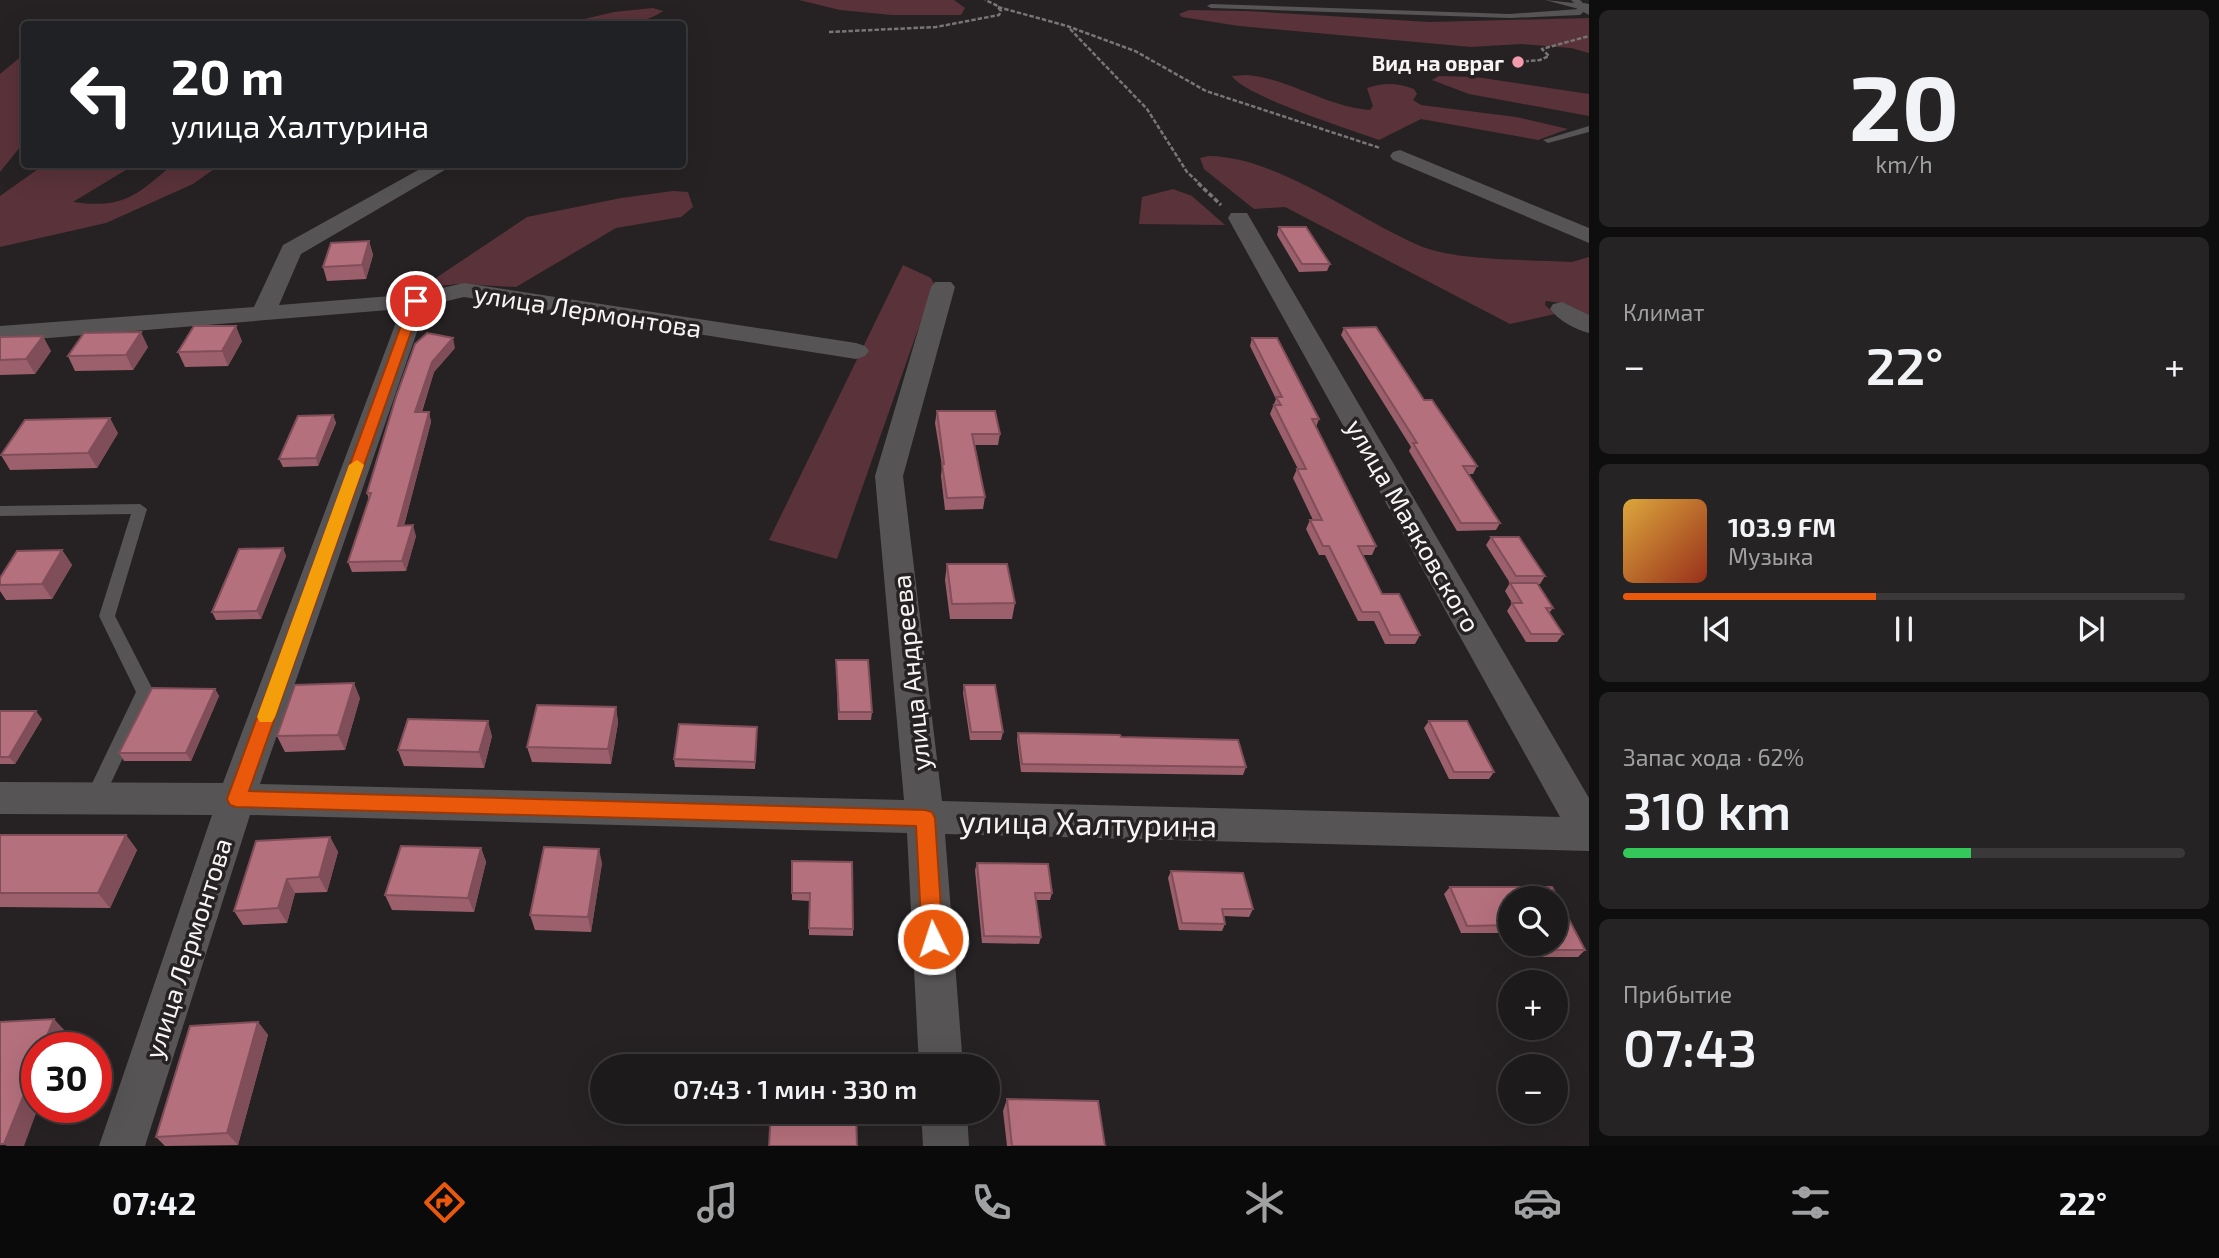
<!DOCTYPE html>
<html lang="ru">
<meta charset="utf-8">
<style>
:root{--surface:#1c1a1a;--page:#252323;--text:#f1f3f6;--muted:#a0a1a2;--line:#3a3839;--accent:#ea580c}
body{margin:0;font-family:"Exo 2",sans-serif;background:var(--page);color:var(--text);height:100vh;display:flex;flex-direction:column;font-size:26px;white-space:nowrap}
*{box-sizing:border-box;margin:0}
p{font-size:23px;color:var(--muted)}
.icon{flex:none;width:38px;height:38px;fill:none;stroke:currentColor;stroke-width:2;stroke-linecap:round;stroke-linejoin:round}
.map{position:relative;flex:1;overflow:hidden}
.panel{display:flex;flex-direction:column;gap:10px;padding:10px;background:#0f0e0e;width:630px}
.panel>*{flex:none}
.guide{position:absolute;left:21px;top:21px;width:665px;height:147px;border-radius:7px;box-shadow:0 7px 28px #0002,0 0 0 2px var(--line);background:#202124;color:#fff;overflow:hidden}
.buttons{position:absolute;left:1498px;top:886px;display:grid;gap:14px}
.buttons a{display:grid;place-items:center;width:70px;height:70px;border-radius:50%;background:var(--surface);box-shadow:0 7px 28px #0002,0 0 0 2px var(--line);font-size:35px}
.speed{position:absolute;left:21px;top:1032px;display:flex;gap:14px;font-size:35px;font-weight:700;text-align:center}
.speed>*{display:grid;place-content:center;width:91px;height:91px;border-radius:50%;background:var(--surface);box-shadow:0 7px 28px #0002,0 0 0 2px var(--line);line-height:1}
.speed .limit{border:10px solid #d22;background:#fff;color:#111}
.pin{position:absolute;display:grid;place-items:center;width:60px;height:60px;color:#fff;margin:-30px;border:4px solid #fff;border-radius:50%;box-shadow:0 2px 7px #0007}
.me{position:absolute;width:77px;margin:-38px;rotate:356deg;stroke-linejoin:round;filter:drop-shadow(0 0 5px #0008)}
.turn{display:flex;align-items:center;gap:24px;height:147px;padding:0 35px;font-size:32px}
.turn .icon{width:91px;height:91px;stroke-width:2.5}
.turn b{display:block;font-size:49px;line-height:60px}
.big{font-size:52px;font-weight:600;line-height:1.1}
.panel .card{flex:1;display:flex;flex-direction:column;justify-content:center;gap:10px;min-width:0;padding:0 24px;border-radius:10px;background:var(--page)}
.panel .dial{align-items:center;gap:0}
.dial b{font-size:91px;line-height:1}
.song{display:flex;align-items:center;gap:21px}
.cover{width:84px;height:84px;border-radius:10px;background:linear-gradient(135deg,hsl(40 70% 55%),hsl(10 70% 35%))}
.played{height:7px;border-radius:4px;background:linear-gradient(90deg,var(--accent) 45%,var(--line) 45%)}
.keys{display:flex;justify-content:space-around;direction:ltr}
.heat{display:flex;justify-content:space-between;align-items:center;font-size:38px;direction:ltr}
.charge{height:10px;border-radius:5px;background:linear-gradient(90deg,#34c759 62%,var(--line) 0)}
.trip{position:absolute;left:590px;top:1054px;width:410px;height:70px;border-radius:35px;background:var(--surface);box-shadow:0 7px 28px #0002,0 0 0 2px var(--line);font-weight:600;line-height:70px;text-align:center}
.tabs{display:flex;height:112px;justify-content:space-around;align-items:center;background:#0b0a0a;color:var(--muted)}
.tabs .icon{width:49px;height:49px}
.tabs .current{color:var(--accent)}
.tabs b{font-size:32px;color:var(--text)}
main{display:flex;flex:1;min-height:0}
.map>svg:first-child{display:block}
</style>
<main>
<div class="map">
<svg width="1589" height="1146" viewBox="0 0 1589 1146">
<rect width="100%" height="100%" fill="#262223"/>
<!-- green -->
<path fill="#5a323a" d="M799 0H954L965 8 961 15H892L840 10Z
M653 8 663 11C638 29 594 25 563 24L614 12Z
M1189 10 1246 11 1430 22 1589 18V53L1571 48 1521 44 1471 47 1239 26 1182 17 1179 14Z
M24 54V142L0 172V74Z
M1247 75C1290 79 1327 107 1370 110L1373 106 1367 88C1385 82 1397 83 1414 89L1417 94 1413 100 1421 105 1516 117 1568 129 1538 140 1421 119 1379 140C1352 130 1244 96 1232 76Z
M1439 76 1476 77 1589 94V116L1469 94 1432 80Z
M1209 156C1278 157 1356 218 1418 245 1457 262 1528 259 1572 262L1589 257V320L1561 303 1546 301 1545 305 1555 314 1510 324 1285 207 1254 209 1204 169 1200 158Z
M122 164 134 165 73 202C123 209 136 196 172 165H220L193 184 106 223 0 247V196L41 167Z
M1173 189 1192 196 1225 225 1139 224 1142 197Z
M673 191 688 192 693 207 681 217 616 228 516 287 458 284 421 288 527 217 621 198Z
M903 265 931 278 934 284 837 559 769 540Z"/>
<g fill="none" stroke-linecap="round" stroke-linejoin="round">
<!-- path-far1 -->
<path stroke="#787575" stroke-width="2.5" stroke-dasharray="4.5 2" stroke-linecap="butt" d="M998 7 1067 26 1135 51 1206 91 1380 148
M1070 29 1147 109 1187 172 1200 184
M829 32 936 27 999 15 1001 11 996 5 985 0
M1518 62 1540 60 1549 56 1542 49 1589 36"/>
<!-- path -->
<path stroke="#787575" stroke-width="3.5" stroke-dasharray="5 2.5" stroke-linecap="butt" d="M1198 183 1221 205"/>
<!-- service -->
<path fill="#565454" fill-rule="evenodd" d="M1545 0 1574 3 1571 0H1580L1588 8 1580 15 1510 18 1211 8 1207 6 1211 4 1510 14 1579 9Z
M1589 126V132L1548 143 1543 140Z
M140 504 147 509 115 616 154 692 101 804 94 806 87 804 85 798 136 692 99 616 131 514 0 516V506Z"/>
<!-- minor -->
<path fill="#565454" fill-rule="evenodd" d="M1584 3 1589 4V15L1576 8Z
M1400 150 1589 228V243L1393 160 1390 156 1393 152Z
M429 164H455L301 254 279 305 416 294 464 283 856 343 865 346 869 351 865 356 856 359 464 297 426 306 260 784 904 800 875 476 931 287 935 282H951L955 287 903 476 942 801 1560 817 1228 218 1231 213H1247L1250 218 1589 798V851L945 834 963 1066H919L907 833 250 815 145 1146H99L212 815 0 814V782L223 783 401 309 0 342V326L254 307 283 245Z
M1562 302 1589 315V333C1576 330 1558 320 1550 309L1553 304Z
M921 1111H967L969 1146H923Z"/>
</g>
<!-- wall -->
<path fill="#9c606c" d="M1279 227 1330 264 1327 271 1299 272 1277 235Z
M369 241 373 255 366 279 327 281 323 267Z
M1344 328 1424 400 1477 466 1473 474H1468L1500 523 1496 530 1457 531 1409 451 1411 447 1341 335Z
M0 337 51 351 35 374 0 375Z
M1252 338 1319 419 1316 427 1376 546 1372 555H1363L1382 594 1420 635 1415 644H1385L1374 621H1358L1325 555H1319L1306 529 1310 520H1313L1293 478 1297 469H1298L1270 414 1276 399 1250 346Z
M242 341 228 366 185 367 178 352Z
M148 347 133 370 75 371 68 356Z
M455 348 434 372 422 412H429L431 422 404 526 416 536 406 571 352 572 348 562 369 500 367 493 396 397Z
M937 411 1000 434 998 445H975L985 497 983 509 945 510 941 476 942 466 935 423Z
M333 415 336 423 318 466 283 467 279 459Z
M118 433 97 468 10 470 1 455Z
M1491 537 1545 576 1540 584H1537L1553 608 1549 613 1563 634 1557 642H1526L1507 611 1512 603 1505 591 1510 583 1486 545Z
M283 548 286 556 261 619 216 620 212 612Z
M62 550 72 565 52 599 6 600 0 591V585Z
M947 564 1015 603 1012 619H950L945 580Z
M836 660 872 712 871 720H838Z
M964 685 1003 732 1001 740H970L963 693Z
M215 689 219 696 191 761H124L119 753Z
M360 698 345 750 285 752 277 736Z
M616 707 618 723 611 764 532 762 527 747Z
M0 711 42 719 15 764H0Z
M1429 721 1494 772 1489 779H1449L1424 728Z
M1018 733 1121 737 1246 767 1243 775 1021 772 1017 740Z
M757 734 755 769 675 767 674 759Z
M492 736 484 768 404 766 398 750Z
M0 835H126L137 850 110 908 0 907Z
M330 837 338 852 327 892 295 893 287 923 243 925 234 911Z
M481 848 486 862 474 912 392 910 385 895Z
M792 861 853 929V936L809 935V901L792 900Z
M602 863 591 932 535 930 530 915Z
M977 863 1052 893 1050 900H1036L1041 937 1039 944 982 943 975 870Z
M1171 871 1253 909 1249 917 1224 916 1225 924 1222 931 1179 930 1168 878Z
M1450 887H1552L1585 950 1578 957H1523L1516 943H1556V898H1510V933H1461L1444 894Z
M258 1022 268 1035 238 1145 165 1146 156 1137Z
M1007 1099 1105 1146H1007L1003 1111Z"/>
<!-- shaded-wall -->
<path fill="#7f4e58" d="M369 241 373 255 366 279 362 265Z
M236 326 242 341 228 366 222 351Z
M141 332 148 347 133 370 126 355Z
M43 336 51 351 35 374 26 359Z
M453 338 455 348 434 372 418 422 415 412 432 362Z
M429 412 431 422 401 536 398 526Z
M333 415 336 423 318 466 316 458Z
M110 418 118 433 97 468 88 453Z
M413 525 416 536 406 571 402 561Z
M283 548 286 556 261 619 257 611Z
M62 550 72 565 52 599 42 584Z
M354 683 360 698 345 750 338 735Z
M215 689 219 696 191 761 186 753Z
M616 707 618 723 611 764 608 749Z
M36 711 42 719 15 764 9 757Z
M488 721 492 736 484 768 479 752Z
M126 835 137 850 110 908 98 893Z
M330 837 338 852 327 892 319 877Z
M481 848 486 862 474 912 468 898Z
M599 849 602 863 591 932 588 917Z
M287 879 295 893 287 923 278 908Z
M54 1019 67 1033 61 1048H42Z
M258 1022 268 1035 238 1145 227 1133Z
M37 1062V1108H38L24 1146H7L4 1144Z"/>
<!-- building -->
<path fill="#b5707d" stroke="#7f4e58" stroke-width="2" d="M1279 227H1306L1330 264H1302Z
M369 241 362 265 323 267 331 243Z
M194 326H236L222 351 178 352Z
M1376 327 1424 400H1432L1477 466H1463L1500 523H1461L1413 443H1417L1344 328Z
M141 332 126 355 68 356 84 333Z
M427 333 453 338 432 362 415 412H429L398 526 413 525 402 561 348 562 371 493H367L396 397 415 344Z
M43 336 26 359 0 360V337Z
M1252 338H1277L1319 419H1312L1376 546H1358L1382 594H1399L1420 635H1390L1379 612H1362L1329 546H1323L1310 520H1322L1297 469H1306L1274 405H1281L1276 397H1282Z
M937 411H995L1000 434H972L985 497 947 498 942 464H944Z
M333 415 316 458 279 459 298 416Z
M110 418 88 453 1 455 25 420Z
M1491 537H1519L1545 576H1516Z
M283 548 257 611 212 612 239 549Z
M62 550 42 584 0 585V578L17 551Z
M947 564H1007L1015 603 952 604Z
M1510 583H1537L1553 608H1546L1563 634H1531L1512 603H1522Z
M836 660H868L872 712H839Z
M354 683 338 735 277 736 295 685Z
M964 685H995L1003 732H971Z
M152 688 215 689 186 753H119Z
M537 705 616 707 608 749 527 747Z
M0 711H36L9 757H0Z
M408 719 488 721 479 752 398 750Z
M1429 721H1467L1494 772H1454Z
M679 724 757 727 755 762 674 759Z
M1018 733 1120 735 1121 737 1238 740 1246 767 1022 764Z
M0 835H126L98 893H0Z
M330 837 319 877 287 879 278 908 234 911 256 841Z
M401 846 481 848 468 898 385 895Z
M544 847 599 849 588 917 530 915Z
M792 861 852 862 853 929 809 928 810 893H792Z
M977 863 1048 864 1052 893H1035L1041 937 984 936Z
M1171 871 1243 873 1253 909H1222L1225 924 1182 923Z
M1450 887H1552L1585 950H1529L1526 943H1556V898H1510V925L1467 926Z
M54 1019 42 1048H37V1062L4 1144H0V1022Z
M258 1022 227 1133 156 1137 190 1026Z
M1007 1099 1098 1101 1105 1146H1012Z
M771 1111H856L857 1146H769Z"/>
<!-- route -->
<path fill="#ea580c" stroke="#983908" stroke-width="2" d="M416 297 422 301 249 791 925 810 932 812 935 818 943 939 940 946 933 949 925 946 922 939 916 826 236 807 230 805 227 799 410 301Z"/>
<!-- slow -->
<path fill="#f59e0b" d="M357 460 364 465 275 717 272 722H260L257 717 349 465Z"/>
<!-- markers -->
<circle fill="#f39aab" stroke="#262223" stroke-width="2.5" cx="1518" cy="62" r="7"/>
<g text-anchor="middle" dominant-baseline="central" stroke-width="7" stroke-linejoin="round" paint-order="stroke">
<!-- far-poi labels -->
<g font-size="21" font-weight="bold" fill="#f7f4f4" stroke="#262223" text-anchor="end">
<text x="1504" y="62">Вид на овраг</text>
</g>
<!-- street labels -->
<g font-size="26" fill="#f7f4f4" stroke="#262223">
<text transform="translate(588 310) rotate(9)">улица Лермонтова</text>
<text transform="translate(1414 525) rotate(60)">улица Маяковского</text>
<text transform="translate(910 673) rotate(-96)">улица Андреева</text>
<text transform="translate(187 948) rotate(-72)">улица Лермонтова</text>
</g>
<!-- near-street labels -->
<g font-size="32" fill="#f7f4f4" stroke="#262223">
<text transform="translate(1088 822) rotate(1)">улица Халтурина</text>
</g>
</g>
</svg>
<div class="buttons">
<a><svg class="icon" aria-label="search" viewBox="0 0 24 24"><circle cx="10" cy="10" r="6"/><path d="M15 15l6 6"/></svg></a>
<a>+</a>
<a>−</a>
</div>
<div class="speed"><div class="limit">30</div></div>
<div class="pin" style="left:416px;top:301px;background:#d93025"><svg class="icon" aria-label="arrive" viewBox="0 0 24 24"><path d="M6 21V4h12l-3 4 3 4H6"/></svg></div>
<svg class="me" style="left:933px;top:939px" viewBox="-20 -20 40 40"><circle r="17" fill="#ea580c" stroke="#fff" stroke-width="3"/><path d="M0-11L8 9 0 5-8 9z" fill="#fff"/></svg>
<div class="trip">07:43 · 1 мин · 330 m</div>
<div class="guide">
<div class="turn"><svg class="icon" aria-label="left" viewBox="0 0 24 24"><path d="M17 20v-9H6M10 6l-5 5 5 5"/></svg><div><b>20 m</b>улица Халтурина</div></div>
</div>
</div>
<section class="panel">
<div class="card dial"><b>20</b><p>km/h</p></div>
<div class="card"><p>Климат</p>
<div class="heat"><a>−</a><b class="big">22°</b><a>+</a></div>
</div>
<div class="card">
<div class="song"><i class="cover"></i><div><b>103.9 FM</b><p>Музыка</p></div></div>
<div class="played"></div>
<div class="keys"><svg class="icon" aria-label="previous" viewBox="0 0 24 24"><path d="M18 5L8 12l10 7zM5 5v14"/></svg><svg class="icon" aria-label="pause" viewBox="0 0 24 24"><path d="M8 5v14M16 5v14"/></svg><svg class="icon" aria-label="next" viewBox="0 0 24 24"><path d="M6 5l10 7-10 7zM19 5v14"/></svg></div>
</div>
<div class="card"><p>Запас хода · 62%</p><b class="big">310 km</b><div class="charge"></div></div>
<div class="card"><p>Прибытие</p><b class="big">07:43</b></div>
</section>
</main>
<nav class="tabs">
<b>07:42</b>
<svg class="icon current" aria-label="directions" viewBox="0 0 24 24"><path d="M12 3l9 9-9 9-9-9zM9 14v-3h6M13 9l2 2-2 2"/></svg>
<svg class="icon" aria-label="music" viewBox="0 0 24 24"><path d="M9 18V5l10-2v13"/><circle cx="6" cy="18" r="3"/><circle cx="16" cy="16" r="3"/></svg>
<svg class="icon" aria-label="phone" viewBox="0 0 24 24"><path d="M5 4h4l2 5-3 2q2 4 5 5l2-3 5 2v4C11 20 4 13 5 4z"/></svg>
<svg class="icon" aria-label="climate" viewBox="0 0 24 24"><path d="M12 3v18M4 7l16 10M4 17L20 7"/></svg>
<svg class="icon" aria-label="car" viewBox="0 0 24 24"><path d="M5 17H2v-5l4-1 3-4h7l3 4 3 1v5h-3M9 17h6M6 11h13"/><circle cx="7" cy="17" r="2"/><circle cx="17" cy="17" r="2"/></svg>
<svg class="icon" aria-label="filters" viewBox="0 0 24 24"><path d="M4 7h16M4 17h16"/><circle cx="9" cy="7" r="2"/><circle cx="15" cy="17" r="2"/></svg>
<b>22°</b>
</nav>
